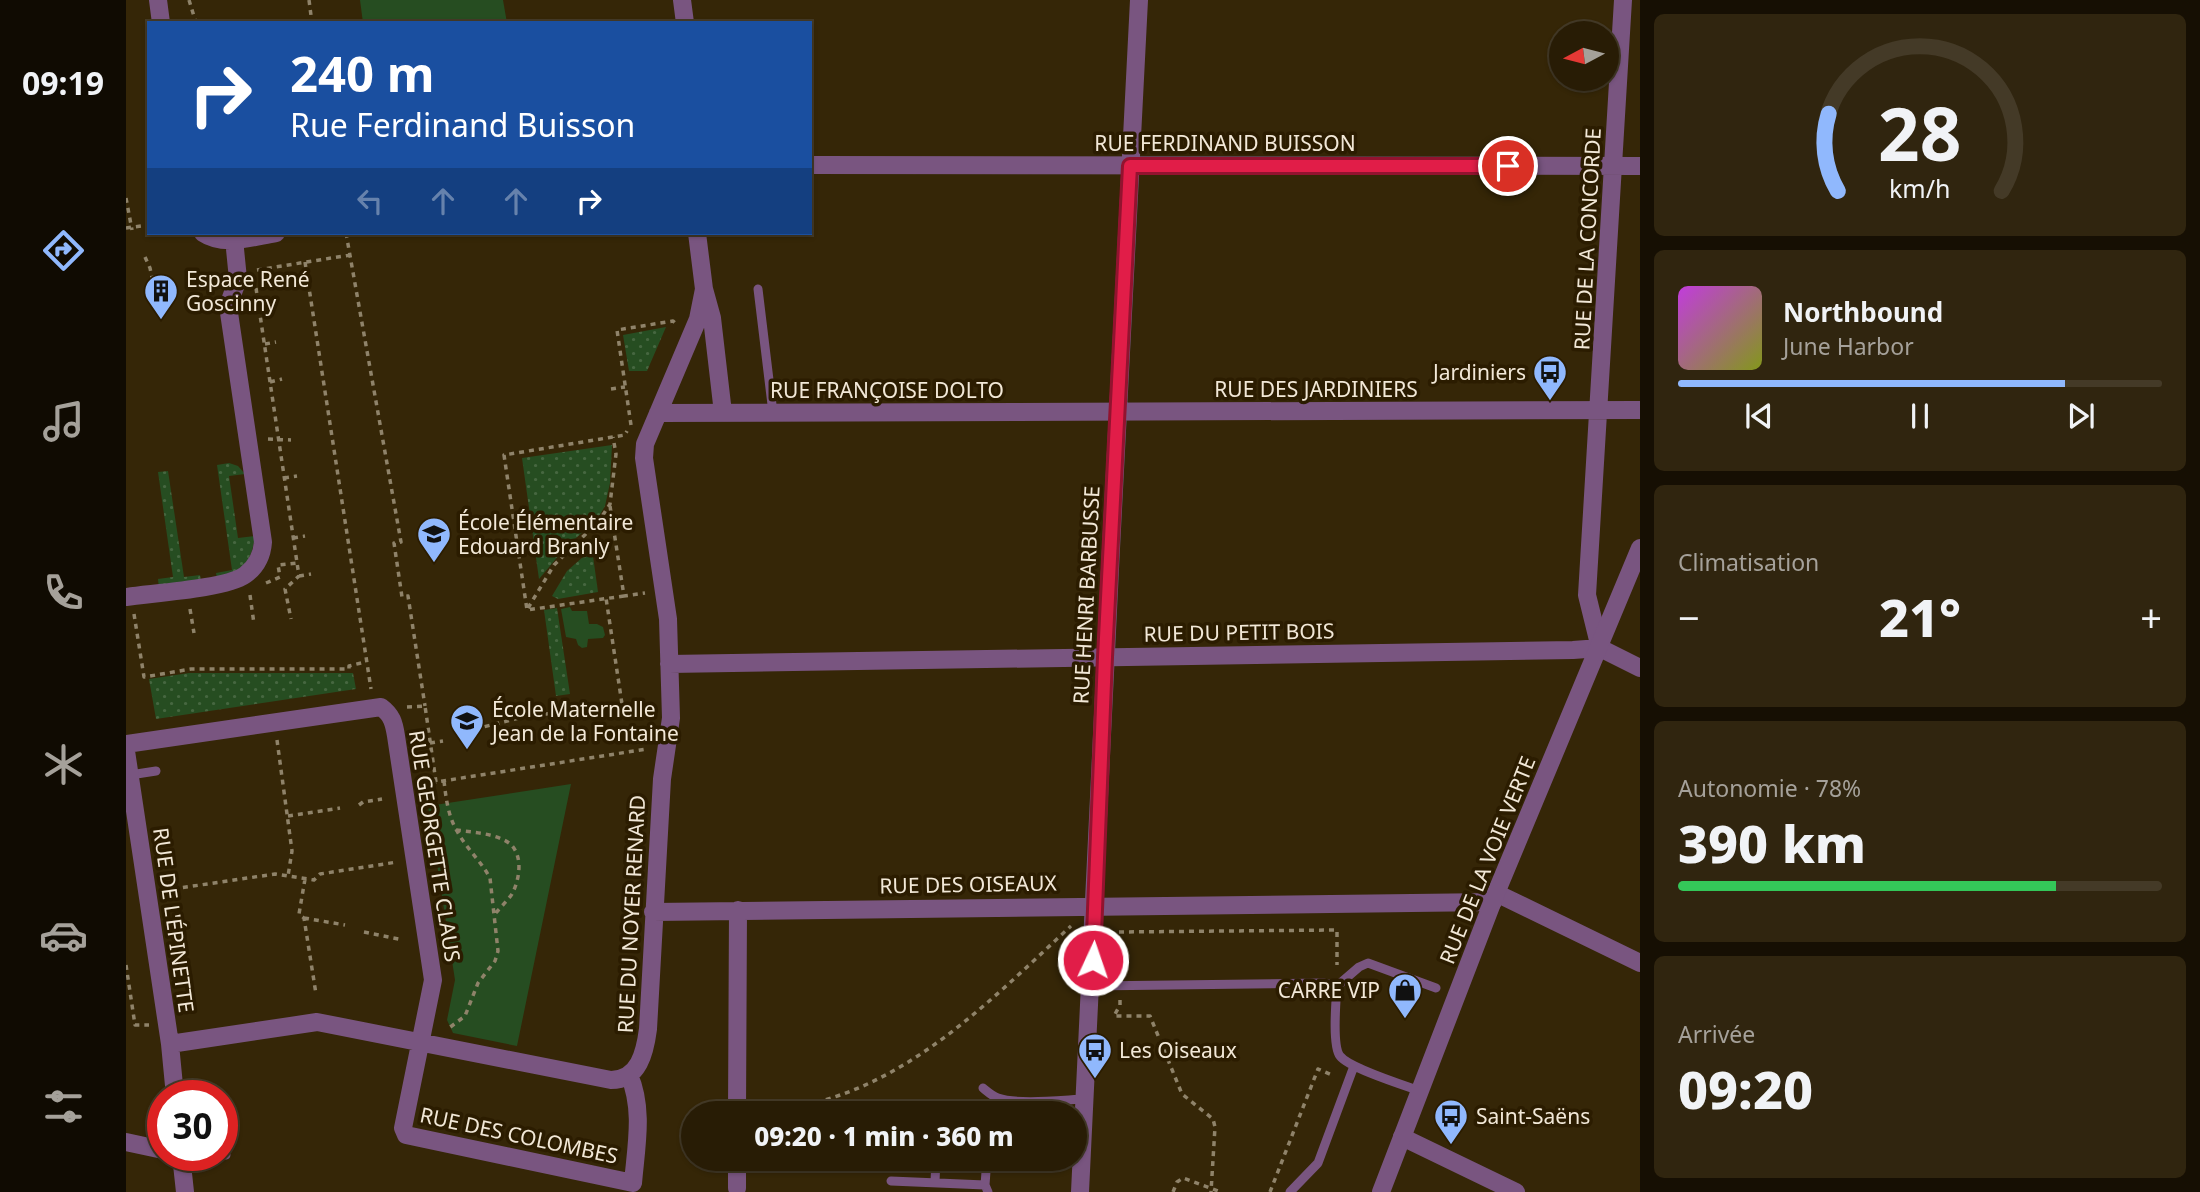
<!DOCTYPE html>
<html lang="fr">
<meta charset="utf-8">
<style>
:root{--surface:#281c05;--page:#30250f;--text:#f1f3f6;--muted:#a5a19a;--line:#443a27;--accent:#90b8fd}
body{margin:0;font-family:"Noto Sans",sans-serif;background:var(--page);color:var(--text);height:100vh;display:flex;flex-direction:column;font-size:26px;white-space:nowrap}
*{box-sizing:border-box;margin:0}
p{font-size:23px;color:var(--muted)}
.icon{flex:none;width:38px;height:38px;fill:none;stroke:currentColor;stroke-width:2;stroke-linecap:round;stroke-linejoin:round}
.map{position:relative;flex:1;overflow:hidden}
.side{display:flex;flex-direction:column;gap:14px;padding:14px;background:#160f03;width:560px}
.side>*{flex:none}
.top-card{position:absolute;left:21px;top:21px;width:665px;height:214px;border-radius:0px;box-shadow:0 2px 5px #0004,0 0 0 2px var(--line);background:#1a4fa0;color:#fff;overflow:hidden}
.needle{width:46px;rotate:263deg}
.tools{position:absolute;left:1423px;top:21px;display:grid;gap:14px}
.tools a{display:grid;place-items:center;width:70px;height:70px;border-radius:50%;background:var(--surface);box-shadow:0 2px 5px #0004,0 0 0 2px var(--line);font-size:35px}
.speed{position:absolute;left:21px;top:1080px;display:flex;gap:14px;font-size:35px;font-weight:700;text-align:center}
.speed>*{display:grid;place-content:center;width:91px;height:91px;border-radius:50%;background:var(--surface);box-shadow:0 2px 5px #0004,0 0 0 2px var(--line);line-height:1}
.speed .limit{border:10px solid #d22;background:#fff;color:#111}
.pin{position:absolute;display:grid;place-items:center;width:60px;height:60px;color:#fff;margin:-30px;border:4px solid #fff;border-radius:50%;box-shadow:0 2px 7px #0007}
.me{position:absolute;width:77px;margin:-38px;rotate:3deg;stroke-linejoin:round;filter:drop-shadow(0 0 5px #0008)}
.turn{display:flex;align-items:center;gap:24px;height:147px;padding:0 28px;font-size:32px}
.turn .icon{width:91px;height:91px;stroke-width:2.5}
.turn b{display:block;font-size:49px;line-height:60px}
.lanes{display:flex;align-items:center;height:66px;padding:0 28px;background:#0003;justify-content:center;gap:35px;direction:ltr}
.lanes .off{opacity:.35}
.big{font-size:52px;font-weight:800;line-height:1.1}
.side .tile{flex:1;display:flex;flex-direction:column;justify-content:center;gap:10px;min-width:0;padding:0 24px;border-radius:10px;background:var(--page)}
.side .dial{align-items:center;gap:0}
.dial svg{height:182px;overflow:visible;fill:none;stroke:var(--line);stroke-width:7;stroke-linecap:round;text-anchor:middle}
.dial text{fill:var(--text);stroke:none}
.song{display:flex;align-items:center;gap:21px}
.cover{width:84px;height:84px;border-radius:10px;background:linear-gradient(135deg,hsl(290 70% 55%),hsl(70 70% 35%))}
.played{height:7px;border-radius:4px;background:linear-gradient(90deg,var(--accent) 80%,var(--line) 80%)}
.keys{display:flex;justify-content:space-around;direction:ltr}
.heat{display:flex;justify-content:space-between;align-items:center;font-size:38px;direction:ltr}
.charge{height:10px;border-radius:5px;background:linear-gradient(90deg,#34c759 78%,var(--line) 0)}
.trip{position:absolute;left:555px;top:1101px;width:406px;height:70px;border-radius:35px;background:var(--surface);box-shadow:0 2px 5px #0004,0 0 0 2px var(--line);font-weight:800;line-height:70px;text-align:center}
main{display:flex;flex:1;min-height:0}
.menu{display:flex;flex-direction:column;width:126px;justify-content:space-around;align-items:center;background:#100b02;color:var(--muted)}
.menu .icon{width:49px;height:49px}
.menu .active{color:var(--accent)}
.menu b{font-size:32px;color:var(--text)}
.map>svg:first-child{display:block}
</style>
<main>
<nav class="menu">
<b>09:19</b>
<svg class="icon active" aria-label="directions" viewBox="0 0 24 24"><path d="M12 3l9 9-9 9-9-9zM9 14v-3h6M13 9l2 2-2 2"/></svg>
<svg class="icon" aria-label="music" viewBox="0 0 24 24"><path d="M9 18V5l10-2v13"/><circle cx="6" cy="18" r="3"/><circle cx="16" cy="16" r="3"/></svg>
<svg class="icon" aria-label="phone" viewBox="0 0 24 24"><path d="M5 4h4l2 5-3 2q2 4 5 5l2-3 5 2v4C11 20 4 13 5 4z"/></svg>
<svg class="icon" aria-label="climate" viewBox="0 0 24 24"><path d="M12 3v18M4 7l16 10M4 17L20 7"/></svg>
<svg class="icon" aria-label="car" viewBox="0 0 24 24"><path d="M5 17H2v-5l4-1 3-4h7l3 4 3 1v5h-3M9 17h6M6 11h13"/><circle cx="7" cy="17" r="2"/><circle cx="17" cy="17" r="2"/></svg>
<svg class="icon" aria-label="filters" viewBox="0 0 24 24"><path d="M4 7h16M4 17h16"/><circle cx="9" cy="7" r="2"/><circle cx="15" cy="17" r="2"/></svg>
</nav>
<div class="map">
<svg width="1514" height="1192" viewBox="0 0 1514 1192">
<defs>
<pattern id="grass-dots" width="8" height="8" patternUnits="userSpaceOnUse" patternTransform="scale(1.75)"><rect width="8" height="8" fill="#264d21"/><path d="M2 2h.1M6 6h.1" fill="none" stroke="#466740" stroke-width="1.8" stroke-linecap="round"/></pattern>
</defs>
<rect width="100%" height="100%" fill="#352607"/>
<!-- grass -->
<path fill="url(#grass-dots)" d="M540 327 521 371H503L497 335Z
M486 445 484 483 479 506 472 518 439 548 413 579 396 458Z
M103 463 112 466 119 474 103 476 112 538 129 536C125 565 116 569 91 579L90 573 106 570 91 465Z
M42 471 58 577 74 575 75 581 33 588 32 579 47 577 32 472Z
M466 549 472 592 432 599 426 596 441 571Z
M431 608 444 694 430 696 418 610Z
M227 673 230 689 30 719 23 679 63 673Z"/>
<!-- park -->
<path fill="#264d21" d="M234 0H377L381 23H237Z
M444 607 446 611H461L463 624H471L477 627 479 635 477 638 462 639 461 647 456 648 452 645 450 639 440 637 435 609Z
M445 784 391 1046 327 1033 321 1020 329 980 302 806Z"/>
<g fill="none" stroke-linecap="round" stroke-linejoin="round">
<!-- path -->
<path stroke="#8f836a" stroke-width="3.5" stroke-dasharray="5 5" stroke-linecap="butt" d="M63 0 70 23
M183 0 186 23
M0 198 6 230
M0 228 23 225
M220 233 275 542 268 543 276 597 282 596 299 706
M19 257 24 268 28 287
M179 262 245 689
M131 270 224 255
M130 288 173 576 159 589 165 619
M139 344 150 342
M144 382 156 379
M485 389 499 387
M505 425 491 330 547 321 549 323
M142 439 165 440
M158 478 171 476
M484 506 498 596 519 593
M167 538 179 536
M173 576 185 574
M140 583 154 577 152 565 171 563
M124 595 128 624
M498 596 401 610 378 455 499 435 501 431
M402 608 428 565 473 521 484 504 490 454 487 437
M64 609 68 633
M8 614 18 677 65 669H223V666L239 662
M281 707 299 706 310 782 521 749
M349 729 397 717 496 704 480 598
M151 740 166 851 162 876
M304 743 317 741
M318 781C320 798 322 816 331 831 340 848 355 861 364 878L372 951 369 961 352 983 339 1016 323 1028
M233 805 237 802 256 799
M162 816 214 808
M330 830C345 832 364 833 378 840 398 849 395 877 386 894 381 901 374 908 368 915
M179 879 173 914 178 918 190 994
M47 889 149 874 188 880 194 874 271 862
M178 918 219 925
M238 932 277 940
M0 965 9 1025H23
M993 971 992 932 1211 930V965
M994 1000V1005L988 1016H1024L1056 1094 1087 1119 1089 1127 1085 1192
M631 1111C763 1106 854 1010 945 926
M1047 1192 1051 1182 1057 1178 1095 1192
M1144 1192 1192 1069 1208 1076"/>
<!-- service -->
<path stroke="#795580" stroke-width="9" d="M632 289 647 413
M4 775 30 771
M965 986 1197 983 1211 986
M857 1088C862 1092 866 1096 872 1098 892 1105 936 1100 959 1099
M1294 1091C1277 1085 1223 1068 1214 1056 1206 1046 1210 1000 1211 986L1233 967 1242 963 1310 988
M861 1158 859 1185 862 1192
M55 1159 100 1155
M765 1181 859 1185
M809 1182 810 1158
M1164 1192 1192 1163 1228 1066"/>
<!-- minor -->
<path stroke="#795580" stroke-width="18" d="M32 0 35 23
M556 0 559 23
M684 165 1514 166
M77 233C98 247 126 237 150 233
M571 233 578 289 586 318 597 413
M532 413 1514 410
M0 597C27 593 99 589 119 575 130 567 136 556 137 542L102 306 112 279 108 239
M1474 648 1461 595 1497 0
M1474 648 1514 668
M543 664 1447 650 1474 648
M0 744 255 707C266 715 268 723 270 736L307 980 277 1128 280 1135 507 1183C510 1147 518 1109 503 1075
M0 751 44 1044 49 1096
M1370 893 1514 963
M527 912 1367 902
M44 1044 191 1022 485 1080C513 1080 519 1052 522 1029L536 779 545 718 542 619 518 458 519 444 572 319 578 289
M611 1113 612 910
M1276 1137 1390 1192
M611 1188V1158
M954 1192C975 795 990 397 1013 0"/>
<!-- tertiary -->
<path stroke="#795580" stroke-width="18" d="M0 1142 37 1150
M55 1155 59 1192
M1255 1192 1370 893 1514 548"/>
</g>
<g fill="none" stroke-linecap="round" stroke-linejoin="round">
<!-- route casing -->
<g stroke="#92132f" stroke-width="18">
<path id="route" d="M967 960 979 657 1004 166H1382"/>
</g>
<!-- route -->
<use href="#route" stroke="#e11d48" stroke-width="12"/>
</g>
<!-- icons -->
<defs>
<g id="building-pin" transform="scale(1.75)"><path d="M0 17L-7.5 6A9.5 9.5 0 1 1 7.5 6Z" fill="#90b8fd" stroke="#2b1c00"/><path d="M-4-6H4V6H1V3H-1V6H-4ZM-2.5-4.3h1.7v1.8h-1.7ZM.8-4.3h1.7v1.8H.8ZM-2.5-1h1.7V.8h-1.7ZM.8-1h1.7V.8H.8Z" fill="#111"/></g>
<g id="bus-pin" transform="scale(1.75)"><path d="M0 17L-7.5 6A9.5 9.5 0 1 1 7.5 6Z" fill="#90b8fd" stroke="#2b1c00"/><path d="M-5-6H5V4H4V6H2V4H-2V6H-4V4H-5ZM-3.5-4V0h7V-4ZM-3.5 1.2v1.5H-2V1.2ZM2 1.2v1.5H3.5V1.2Z" fill="#111"/></g>
<g id="school-pin" transform="scale(1.75)"><path d="M0 17L-7.5 6A9.5 9.5 0 1 1 7.5 6Z" fill="#90b8fd" stroke="#2b1c00"/><path d="M0-5L7-2L0 1L-7-2ZM-4 1L0 2.5L4 1V4Q0 6-4 4Z" fill="#111"/></g>
<g id="shop-pin" transform="scale(1.75)"><path d="M0 17L-7.5 6A9.5 9.5 0 1 1 7.5 6Z" fill="#90b8fd" stroke="#2b1c00"/><path d="M-5-2.5h2.3a2.7 3.5 0 0 1 5.4 0H5L5.5 6h-11ZM-1.5-2.5h3a1.5 2.3 0 0 0-3 0Z" fill="#111"/></g>
</defs>
<g fill-rule="evenodd">
<use href="#building-pin" x="35" y="291"/>
<use href="#bus-pin" x="1424" y="372"/>
<use href="#school-pin" x="308" y="534"/>
<use href="#school-pin" x="341" y="721"/>
<use href="#shop-pin" x="1279" y="990"/>
<use href="#bus-pin" x="969" y="1050"/>
<use href="#bus-pin" x="1325" y="1116"/>
</g>
<g text-anchor="middle" dominant-baseline="central" stroke-width="7" stroke-linejoin="round" paint-order="stroke">
<!-- street labels -->
<g font-size="21" fill="#f2e8d7" stroke="#2b1c00">
<text x="1099" y="143">RUE FERDINAND BUISSON</text>
<text transform="translate(1461 239) rotate(-87)">RUE DE LA CONCORDE</text>
<text x="1190" y="389">RUE DES JARDINIERS</text>
<text x="761" y="390">RUE FRANÇOISE DOLTO</text>
<text transform="translate(960 595) rotate(-87)">RUE HENRI BARBUSSE</text>
<text transform="translate(1113 632) rotate(-1)">RUE DU PETIT BOIS</text>
<text transform="translate(309 846) rotate(81)">RUE GEORGETTE CLAUS</text>
<text transform="translate(1361 860) rotate(-68)">RUE DE LA VOIE VERTE</text>
<text transform="translate(842 884) rotate(-1)">RUE DES OISEAUX</text>
<text transform="translate(505 914) rotate(-87)">RUE DU NOYER RENARD</text>
<text transform="translate(48 920) rotate(82)">RUE DE L'ÉPINETTE</text>
<text transform="translate(393 1135) rotate(12)">RUE DES COLOMBES</text>
</g>
<!-- poi labels -->
<g font-size="21" fill="#f2e8d7" stroke="#2b1c00" text-anchor="start">
<text x="60" y="279">Espace René<tspan x="60" dy="24">Goscinny</tspan></text>
<text x="1400" y="372" text-anchor="end">Jardiniers</text>
<text x="332" y="522">École Élémentaire<tspan x="332" dy="24">Edouard Branly</tspan></text>
<text x="366" y="709">École Maternelle<tspan x="366" dy="24">Jean de la Fontaine</tspan></text>
<text x="1254" y="990" text-anchor="end">CARRE VIP</text>
<text x="993" y="1050">Les Oiseaux</text>
<text x="1350" y="1116">Saint-Saëns</text>
</g>
</g>
</svg>
<div class="tools">
<a><svg class="needle" viewBox="-14 -14 28 28"><path d="M0-13l5 13h-10z" fill="#e53935"/><path d="M0 13l5-13h-10z" fill="#a5a19a"/></svg></a>
</div>
<div class="speed"><div class="limit">30</div></div>
<div class="pin" style="left:1382px;top:166px;background:#d93025"><svg class="icon" aria-label="arrive" viewBox="0 0 24 24"><path d="M6 21V4h12l-3 4 3 4H6"/></svg></div>
<svg class="me" style="left:967px;top:960px" viewBox="-20 -20 40 40"><circle r="17" fill="#e11d48" stroke="#fff" stroke-width="3"/><path d="M0-11L8 9 0 5-8 9z" fill="#fff"/></svg>
<div class="trip">09:20 · 1 min · 360 m</div>
<div class="top-card">
<div class="turn"><svg class="icon" aria-label="right" viewBox="0 0 24 24"><path d="M7 20v-9h11M14 6l5 5-5 5"/></svg><div><b>240 m</b>Rue Ferdinand Buisson</div></div>
<div class="lanes"><svg class="icon off" aria-label="left" viewBox="0 0 24 24"><path d="M17 20v-9H6M10 6l-5 5 5 5"/></svg><svg class="icon off" aria-label="ahead" viewBox="0 0 24 24"><path d="M12 20V5M6 11l6-6 6 6"/></svg><svg class="icon off" aria-label="ahead" viewBox="0 0 24 24"><path d="M12 20V5M6 11l6-6 6 6"/></svg><svg class="icon" aria-label="right" viewBox="0 0 24 24"><path d="M7 20v-9h11M14 6l5 5-5 5"/></svg></div>
</div>
</div>
<section class="side">
<div class="tile dial"><svg viewBox="0 0 100 80">
<path d="M14 69A42 42 0 1 1 86 69"/>
<path d="M14 69A42 42 0 0 1 10 35" stroke="#90b8fd"/>
<text x="50" y="56" font-size="32" font-weight="700">28</text>
<text x="50" y="72" font-size="11">km/h</text>
</svg></div>
<div class="tile">
<div class="song"><i class="cover"></i><div><b>Northbound</b><p>June Harbor</p></div></div>
<div class="played"></div>
<div class="keys"><svg class="icon" aria-label="previous" viewBox="0 0 24 24"><path d="M18 5L8 12l10 7zM5 5v14"/></svg><svg class="icon" aria-label="pause" viewBox="0 0 24 24"><path d="M8 5v14M16 5v14"/></svg><svg class="icon" aria-label="next" viewBox="0 0 24 24"><path d="M6 5l10 7-10 7zM19 5v14"/></svg></div>
</div>
<div class="tile"><p>Climatisation</p>
<div class="heat"><a>−</a><b class="big">21°</b><a>+</a></div>
</div>
<div class="tile"><p>Autonomie · 78%</p><b class="big">390 km</b><div class="charge"></div></div>
<div class="tile"><p>Arrivée</p><b class="big">09:20</b></div>
</section>
</main>
